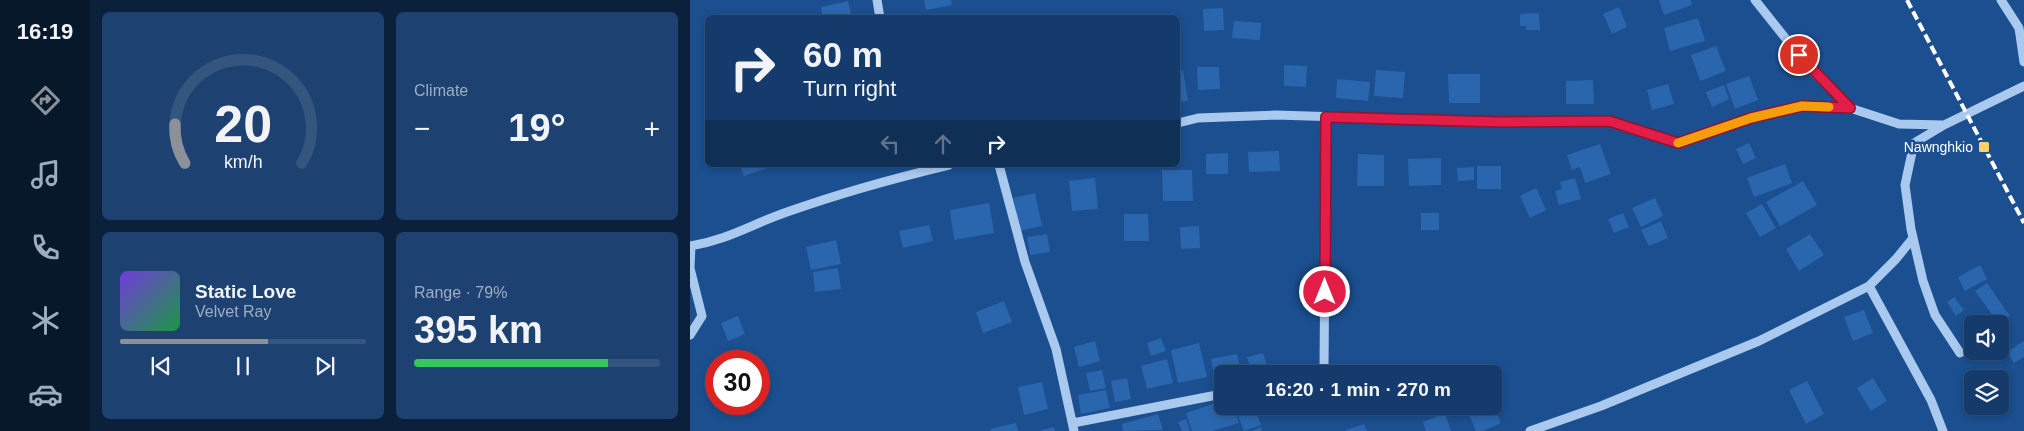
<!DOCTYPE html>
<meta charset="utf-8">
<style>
:root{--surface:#143b6b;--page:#1d4271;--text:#f1f3f6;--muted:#9dadc1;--line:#33557e;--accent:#8c9099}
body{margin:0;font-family:Arial,sans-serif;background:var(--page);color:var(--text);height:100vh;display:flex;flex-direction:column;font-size:19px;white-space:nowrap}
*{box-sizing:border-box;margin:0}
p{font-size:16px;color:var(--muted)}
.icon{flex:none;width:28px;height:28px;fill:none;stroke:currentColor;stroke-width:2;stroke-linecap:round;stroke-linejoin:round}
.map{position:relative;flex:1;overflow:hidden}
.details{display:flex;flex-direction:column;gap:12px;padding:12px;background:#0b203b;width:600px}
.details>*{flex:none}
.hud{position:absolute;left:15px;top:15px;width:475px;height:152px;border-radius:8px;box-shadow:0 2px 8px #0003,0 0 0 1px var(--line);background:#143b6b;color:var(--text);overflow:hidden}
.tools{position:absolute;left:1274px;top:315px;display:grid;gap:10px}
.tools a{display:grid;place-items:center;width:45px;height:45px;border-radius:8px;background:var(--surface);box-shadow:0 2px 8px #0003,0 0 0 1px var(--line);font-size:25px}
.speed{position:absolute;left:15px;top:350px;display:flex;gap:10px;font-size:25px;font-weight:700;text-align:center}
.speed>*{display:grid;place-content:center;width:65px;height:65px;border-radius:50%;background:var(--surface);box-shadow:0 2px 8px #0003,0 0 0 1px var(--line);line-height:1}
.speed .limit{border:8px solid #d22;background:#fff;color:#111}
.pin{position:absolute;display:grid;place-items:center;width:42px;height:42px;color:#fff;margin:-21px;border:2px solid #fff;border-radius:50%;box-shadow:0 1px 5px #0007}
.me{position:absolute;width:55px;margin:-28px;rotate:0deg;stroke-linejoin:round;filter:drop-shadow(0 0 4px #0008)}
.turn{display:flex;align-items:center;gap:18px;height:105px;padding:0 15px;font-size:22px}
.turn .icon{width:65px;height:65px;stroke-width:2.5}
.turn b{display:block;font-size:35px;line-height:42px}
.lanes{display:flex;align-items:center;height:48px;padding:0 15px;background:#0003;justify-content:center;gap:25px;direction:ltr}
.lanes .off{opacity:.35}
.big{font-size:38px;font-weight:700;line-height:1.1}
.details .tile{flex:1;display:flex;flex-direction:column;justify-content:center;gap:8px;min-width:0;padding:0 18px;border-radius:8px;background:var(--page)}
.details .dial{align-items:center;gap:0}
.dial svg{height:130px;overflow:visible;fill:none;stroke:var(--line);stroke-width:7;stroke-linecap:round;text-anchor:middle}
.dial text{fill:var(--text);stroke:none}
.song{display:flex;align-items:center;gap:15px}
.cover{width:60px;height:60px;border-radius:8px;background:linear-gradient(135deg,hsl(260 70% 55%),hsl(140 70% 35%))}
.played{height:5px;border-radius:2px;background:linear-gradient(90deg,var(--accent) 60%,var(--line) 60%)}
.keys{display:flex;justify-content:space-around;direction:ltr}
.heat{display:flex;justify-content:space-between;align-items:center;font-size:28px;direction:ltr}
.charge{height:8px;border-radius:4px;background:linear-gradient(90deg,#34c759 79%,var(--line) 0)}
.details .tiles{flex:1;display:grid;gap:12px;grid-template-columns:repeat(2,1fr)}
.trip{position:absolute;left:524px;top:365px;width:288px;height:50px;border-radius:8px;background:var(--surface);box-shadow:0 2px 8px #0003,0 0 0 1px var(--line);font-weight:700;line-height:50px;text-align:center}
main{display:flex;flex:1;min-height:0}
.menu{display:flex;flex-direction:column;width:90px;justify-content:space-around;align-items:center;background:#08182b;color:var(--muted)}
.menu .icon{width:35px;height:35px}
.menu .current{color:var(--accent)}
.menu b{font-size:22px;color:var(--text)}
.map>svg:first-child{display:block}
</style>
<main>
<nav class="menu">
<b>16:19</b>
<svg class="icon current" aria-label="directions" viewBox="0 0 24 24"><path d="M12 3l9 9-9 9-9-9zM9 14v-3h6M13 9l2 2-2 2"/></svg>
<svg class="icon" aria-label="music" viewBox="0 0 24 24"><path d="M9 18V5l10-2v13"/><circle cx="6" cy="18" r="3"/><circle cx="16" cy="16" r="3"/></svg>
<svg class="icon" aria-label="phone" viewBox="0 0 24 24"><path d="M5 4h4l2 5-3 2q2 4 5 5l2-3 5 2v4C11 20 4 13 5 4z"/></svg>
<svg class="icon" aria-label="climate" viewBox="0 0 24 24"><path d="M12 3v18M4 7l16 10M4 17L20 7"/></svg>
<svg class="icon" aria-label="car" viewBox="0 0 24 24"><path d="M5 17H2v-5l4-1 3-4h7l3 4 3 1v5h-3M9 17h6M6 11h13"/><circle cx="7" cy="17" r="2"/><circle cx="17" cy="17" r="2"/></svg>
</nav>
<section class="details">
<div class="tiles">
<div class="tile dial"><svg viewBox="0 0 100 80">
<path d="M14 69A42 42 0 1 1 86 69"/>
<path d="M14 69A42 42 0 0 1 8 45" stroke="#8c9099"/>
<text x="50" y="56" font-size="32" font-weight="700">20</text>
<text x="50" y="72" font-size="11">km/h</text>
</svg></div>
<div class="tile"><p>Climate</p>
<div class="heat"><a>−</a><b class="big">19°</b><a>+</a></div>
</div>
<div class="tile">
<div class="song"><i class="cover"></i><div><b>Static Love</b><p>Velvet Ray</p></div></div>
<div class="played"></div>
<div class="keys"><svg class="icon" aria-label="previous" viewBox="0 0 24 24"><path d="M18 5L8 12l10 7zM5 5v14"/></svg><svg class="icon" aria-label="pause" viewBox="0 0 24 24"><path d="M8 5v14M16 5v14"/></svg><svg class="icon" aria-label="next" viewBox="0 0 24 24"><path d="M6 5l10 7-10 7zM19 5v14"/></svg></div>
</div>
<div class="tile"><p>Range · 79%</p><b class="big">395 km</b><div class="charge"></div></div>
</div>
</section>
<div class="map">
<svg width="1334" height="431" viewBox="0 0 1334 431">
<rect width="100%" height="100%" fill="#1b4f8f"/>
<!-- building -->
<path fill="#2a66ad" d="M234 0H261L262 5 236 10Z
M969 0H1001L1002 5 974 15Z
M158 1 162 18H133L131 7Z
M929 7 937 27 922 34 913 14Z
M533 8 534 30 514 31 513 9Z
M849 13 850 30H836V26H830V14Z
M1008 18 1015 41 980 51 974 28Z
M544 21 571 23 570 40 542 38Z
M1026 46 1036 71 1010 81 1001 55Z
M594 65 617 66 616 87 594 86Z
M507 67H529L530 89 508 90Z
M493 70 498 101 488 102V71Z
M686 70 715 72 713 98 684 96Z
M758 74H790V103H759Z
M1059 76 1068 100 1045 109 1036 84Z
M647 79 680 82 678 101 646 98Z
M903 80 904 104H876V81Z
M978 84 984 104 962 110 957 90Z
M1034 85 1039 99 1022 107 1016 92Z
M1059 143 1066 158 1053 164 1046 149Z
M910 144 921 174 895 183 890 167 882 170 877 155Z
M589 151 590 171 559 172 558 152Z
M538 153V174H516V154Z
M668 154 694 155V186H667Z
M751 158V185L719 186 718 159Z
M1095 164 1102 183 1064 197 1057 178Z
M50 165H79L80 167 54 176Z
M787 166H811V189H787Z
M784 167V180L768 181 767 168Z
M472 170H502L503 201H473Z
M405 178 408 209 382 211 379 181Z
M885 178 891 199 869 205 865 191 872 189 870 182Z
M1113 181 1127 205 1090 226 1076 202Z
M846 188 856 210 840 218 830 196Z
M345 193 352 226 330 231 323 198Z
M965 198 973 216 951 227 942 208Z
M299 203 304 233 264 240 260 210Z
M1072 204 1086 228 1070 237 1056 213Z
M731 213H749V230H731Z
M933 213 939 227 924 233 918 219Z
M434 214H458L459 241H434Z
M971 221 978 238 959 246 951 230Z
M239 225 243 241 213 248 209 231Z
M509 226 510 248 491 249 490 227Z
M357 234 360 252 340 255 337 237Z
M1120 234 1134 255 1109 271 1096 249Z
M146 240 151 264 121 270 116 247Z
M1290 265 1297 279 1275 291 1268 277Z
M148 268 151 289 125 292 123 272Z
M1297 283 1320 316 1309 324 1285 291Z
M1264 297 1274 310 1266 316 1257 302Z
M314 301 322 322 293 333 286 312Z
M1174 310 1183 333 1163 341 1154 317Z
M48 316 55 334 38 341 31 323Z
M471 338 476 351 461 356 457 343Z
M405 341 410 361 389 367 384 347Z
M1334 341V357L1324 363 1317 352Z
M509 343 517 377 488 383 481 350Z
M573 353 577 366 561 370 557 357Z
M547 354 552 374H532V380L525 381 521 359Z
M477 359 483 383 457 389 451 366Z
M412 370 416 388 400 391 396 373Z
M437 378 441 399 425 402 421 381Z
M1183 378 1197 401 1181 411 1167 388Z
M1117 381 1134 414 1116 424 1099 390Z
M352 382 358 409 334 415 328 387Z
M416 390 420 408 391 414 388 395Z
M532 401V406H544L549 423 522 431H502L496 413Z
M734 406H751L753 411 739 417Z
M785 406H803L811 423 793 431H786L777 410Z
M564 407 571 425 554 431 547 413Z
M755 413 761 431H736L733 422Z
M468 414 473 430 433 431 432 424Z
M496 419 500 431H492L488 422Z
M326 423 328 431H301L300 429Z
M674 424 677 431H654Z
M364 427 365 431H351V430Z
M571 427 572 431H561Z"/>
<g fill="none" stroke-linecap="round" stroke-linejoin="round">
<!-- minor -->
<path stroke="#a9c9ee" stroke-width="9" d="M187 0 190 18
M1065 0 1120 69 1160 108 1209 124 1254 125 1334 86
M1311 0 1329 28 1334 62
M488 123 508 118 586 115 810 122 919 121 988 143 1061 118 1112 106 1160 108
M1254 125 1224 143 1215 185 1221 229 1233 281 1245 315 1270 353
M309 165 335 262 366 349 384 431
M0 246C38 240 62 224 97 212 150 193 205 178 259 165
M0 268 12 316 0 335
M0 268 1 246
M1179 286 1241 400 1253 431
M597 374 610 370 634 369 636 117
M383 423 532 394
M840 431 911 406 1069 341 1179 286 1206 259 1223 238"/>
<!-- rail -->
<path stroke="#fff" stroke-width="4" stroke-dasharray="9 4" stroke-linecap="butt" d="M1217 0 1334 223"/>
</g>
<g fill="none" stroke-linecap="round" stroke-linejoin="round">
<!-- route casing -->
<g stroke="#92132f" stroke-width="12">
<path id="route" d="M635 292 636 117 810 122 919 121 988 143 1061 118 1112 106 1160 108 1109 55"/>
</g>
<!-- route -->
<use href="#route" stroke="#e11d48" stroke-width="9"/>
<!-- slow -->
<path stroke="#f59e0b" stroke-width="9" d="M988 143 1061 118 1112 106 1139 107"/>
</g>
<!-- markers -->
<rect fill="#ffd166" stroke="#1b4f8f" stroke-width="2" x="1288" y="141" width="12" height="12" rx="2.5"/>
<g text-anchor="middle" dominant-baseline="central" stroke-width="5" stroke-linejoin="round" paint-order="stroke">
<!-- poi labels -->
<g font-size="14" fill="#fff" stroke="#1b4f8f" text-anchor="end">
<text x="1283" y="147">Nawnghkio</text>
</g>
</g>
</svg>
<div class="tools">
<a><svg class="icon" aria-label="sound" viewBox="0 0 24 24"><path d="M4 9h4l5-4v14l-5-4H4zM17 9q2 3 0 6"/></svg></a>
<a><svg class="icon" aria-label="layers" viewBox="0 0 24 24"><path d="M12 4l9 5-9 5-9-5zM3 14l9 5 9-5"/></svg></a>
</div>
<div class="speed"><div class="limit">30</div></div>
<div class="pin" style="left:1109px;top:55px;background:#d93025"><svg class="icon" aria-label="arrive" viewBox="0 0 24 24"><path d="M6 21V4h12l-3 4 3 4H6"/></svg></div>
<svg class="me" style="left:635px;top:292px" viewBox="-20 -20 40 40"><circle r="17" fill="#e11d48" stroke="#fff" stroke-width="3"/><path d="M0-11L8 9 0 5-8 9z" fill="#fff"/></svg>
<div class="trip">16:20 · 1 min · 270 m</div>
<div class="hud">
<div class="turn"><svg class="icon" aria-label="right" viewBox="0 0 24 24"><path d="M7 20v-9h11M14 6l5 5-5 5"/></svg><div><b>60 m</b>Turn right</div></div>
<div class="lanes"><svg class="icon off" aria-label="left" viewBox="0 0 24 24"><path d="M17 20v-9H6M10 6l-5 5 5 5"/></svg><svg class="icon off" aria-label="ahead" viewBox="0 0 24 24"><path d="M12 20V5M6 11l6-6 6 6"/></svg><svg class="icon" aria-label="right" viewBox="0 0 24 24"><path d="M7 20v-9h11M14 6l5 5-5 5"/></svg></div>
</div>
</div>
</main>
